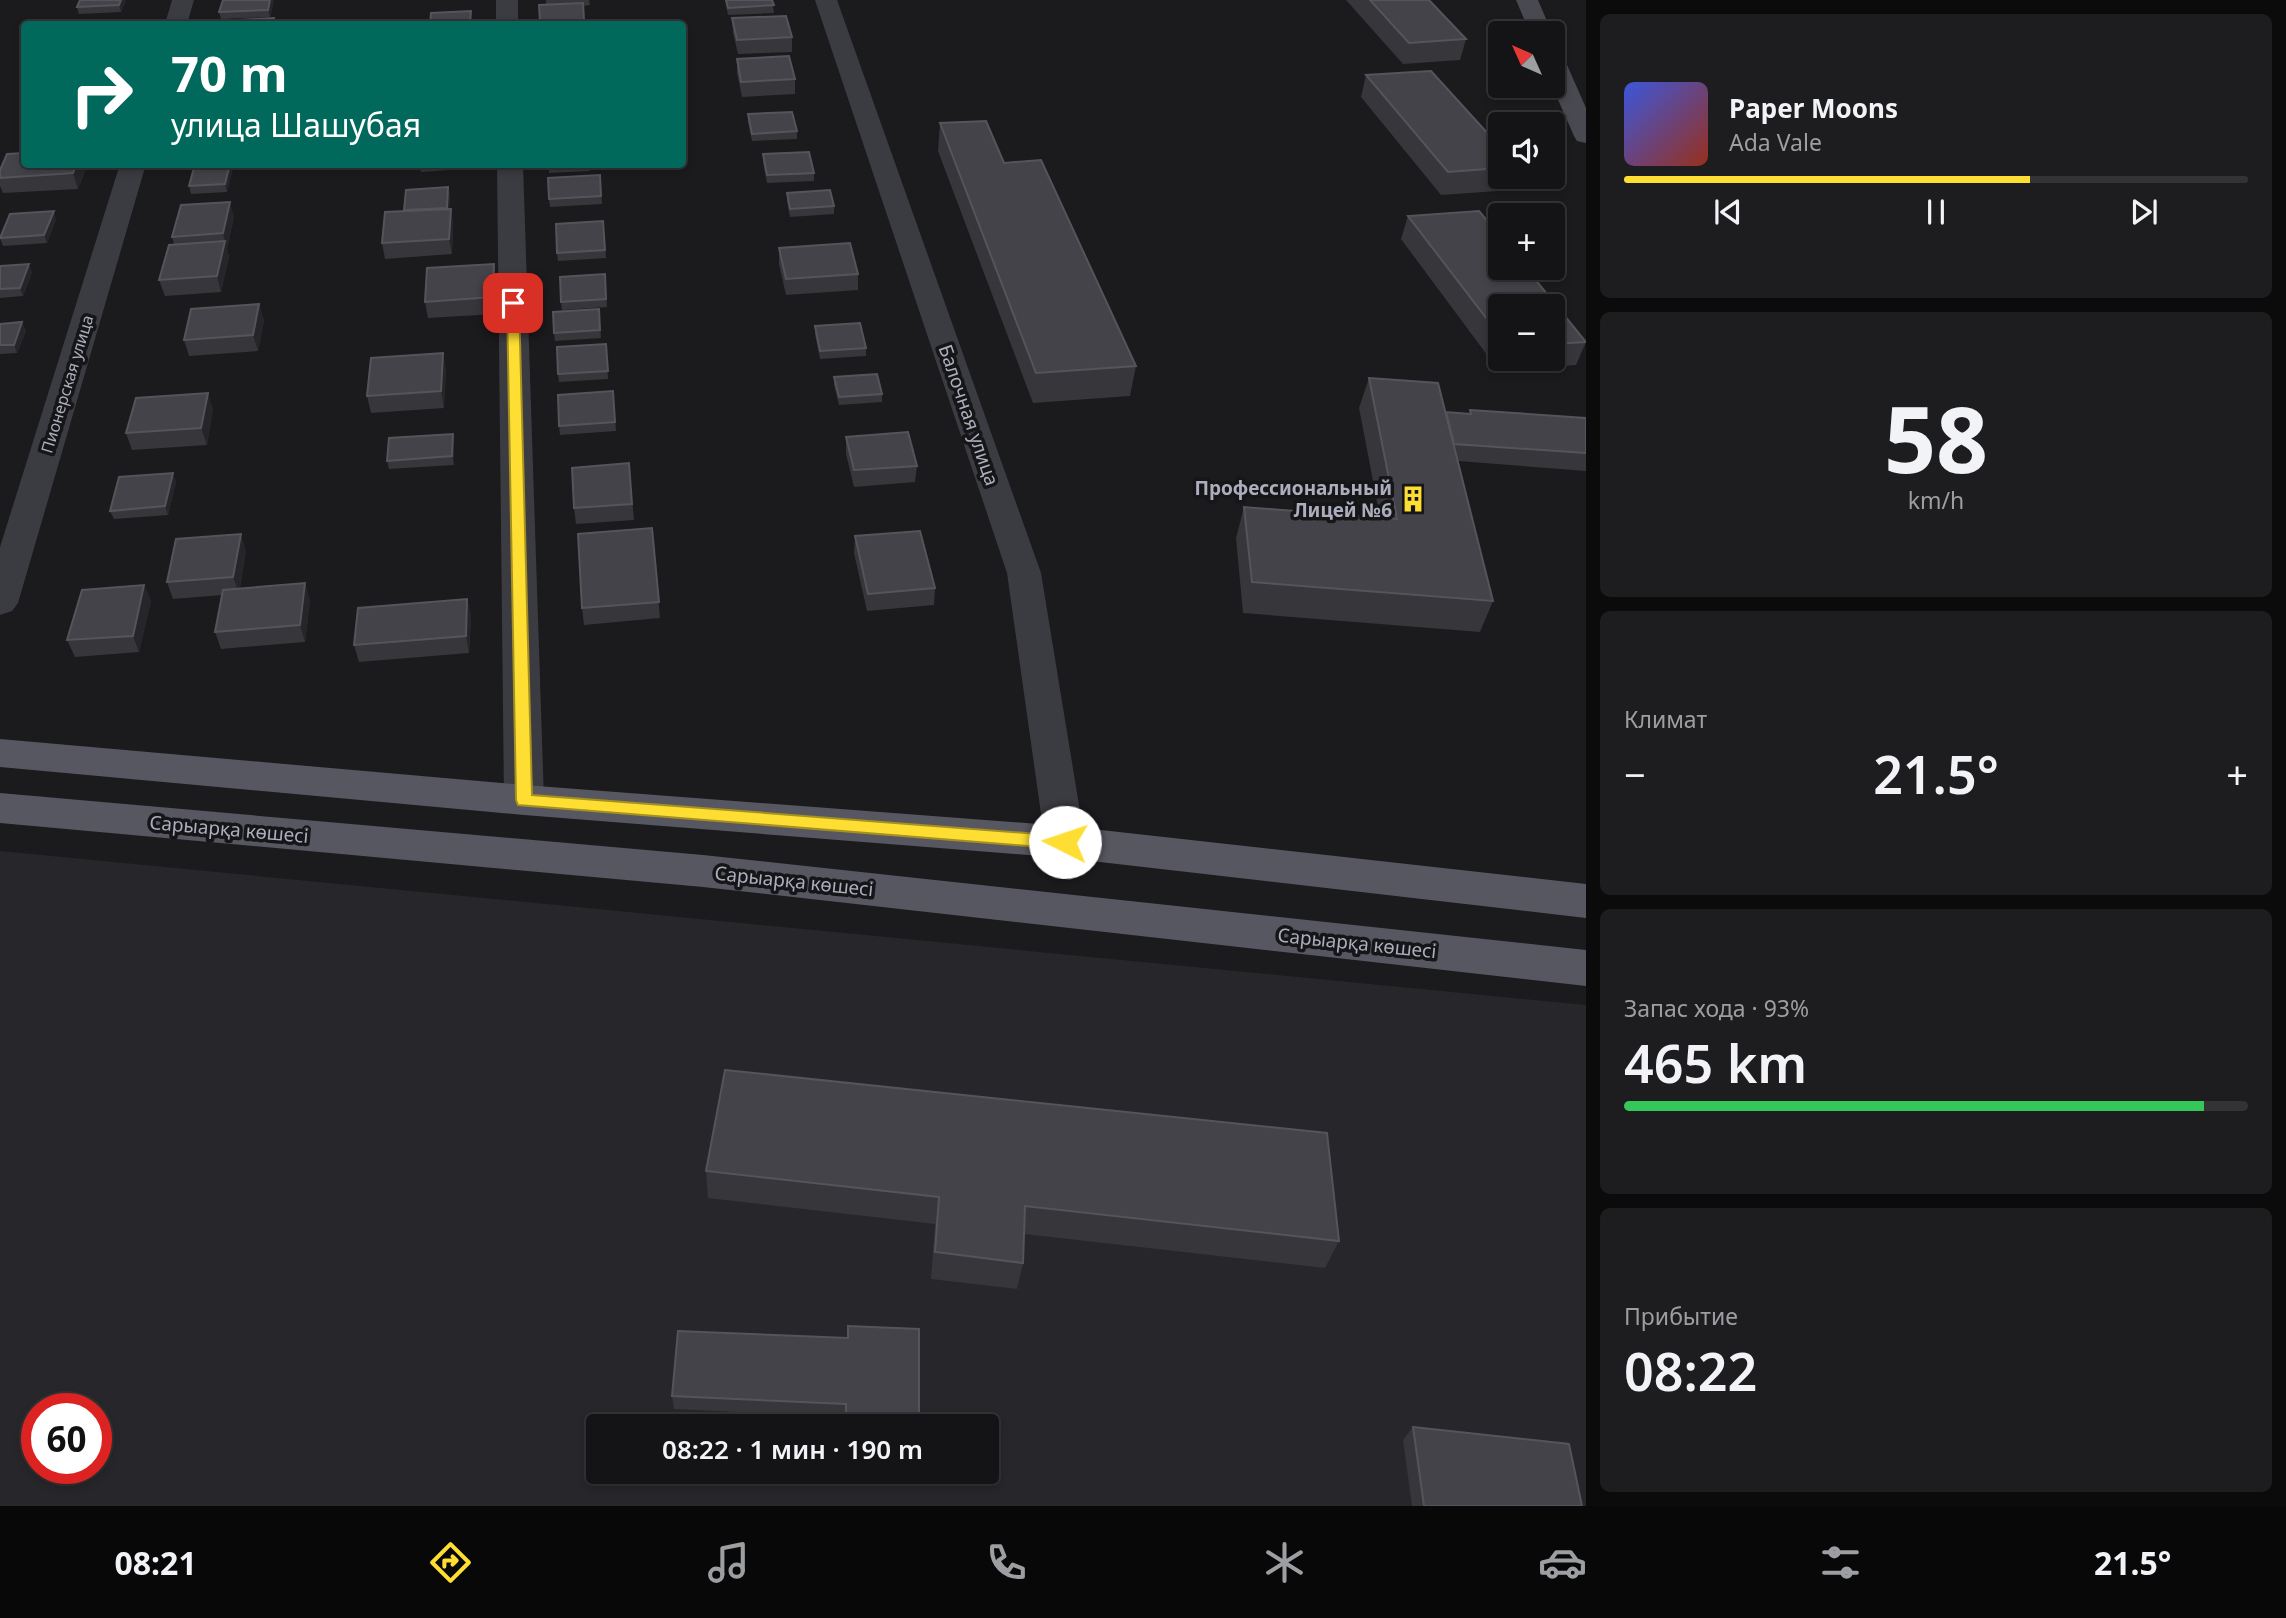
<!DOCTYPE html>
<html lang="ru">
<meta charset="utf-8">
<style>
:root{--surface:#141416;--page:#1d1d1f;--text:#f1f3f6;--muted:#9d9ea1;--line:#333335;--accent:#fede32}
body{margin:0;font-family:"Noto Sans",sans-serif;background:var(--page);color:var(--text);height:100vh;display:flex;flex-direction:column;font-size:26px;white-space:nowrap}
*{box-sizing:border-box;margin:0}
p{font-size:23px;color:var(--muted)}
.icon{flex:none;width:38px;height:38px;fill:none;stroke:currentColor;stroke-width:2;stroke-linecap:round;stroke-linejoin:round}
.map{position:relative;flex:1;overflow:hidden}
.sheet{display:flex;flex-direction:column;gap:14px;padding:14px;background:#0b0b0c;width:700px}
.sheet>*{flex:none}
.top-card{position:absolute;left:21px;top:21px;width:665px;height:147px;border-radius:7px;box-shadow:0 4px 10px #0003,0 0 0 2px var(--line);background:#00695c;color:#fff;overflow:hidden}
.needle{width:46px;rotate:315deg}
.tools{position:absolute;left:1488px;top:21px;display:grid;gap:14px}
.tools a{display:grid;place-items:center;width:77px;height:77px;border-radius:7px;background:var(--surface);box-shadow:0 4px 10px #0003,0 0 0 2px var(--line);font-size:35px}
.speed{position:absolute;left:21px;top:1393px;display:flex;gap:14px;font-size:35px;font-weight:700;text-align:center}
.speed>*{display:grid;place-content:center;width:91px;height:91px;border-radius:50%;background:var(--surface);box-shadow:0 4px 10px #0003,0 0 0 2px var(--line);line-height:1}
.speed .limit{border:10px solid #d22;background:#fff;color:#111}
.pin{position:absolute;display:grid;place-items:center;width:60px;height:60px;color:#fff;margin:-30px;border-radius:14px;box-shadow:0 4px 10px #0006}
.me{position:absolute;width:77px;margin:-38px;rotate:274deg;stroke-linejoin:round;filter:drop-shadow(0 0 5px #0008)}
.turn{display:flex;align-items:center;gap:24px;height:147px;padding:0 35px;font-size:32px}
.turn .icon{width:91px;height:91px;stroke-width:2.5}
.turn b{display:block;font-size:49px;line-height:60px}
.big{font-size:52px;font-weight:600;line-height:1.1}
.sheet .widget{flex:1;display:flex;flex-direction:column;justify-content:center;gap:10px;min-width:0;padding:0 24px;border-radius:10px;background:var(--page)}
.sheet .dial{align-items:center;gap:0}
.dial b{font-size:91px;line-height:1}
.song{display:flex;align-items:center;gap:21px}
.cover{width:84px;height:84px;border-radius:10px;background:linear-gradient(135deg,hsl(230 70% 55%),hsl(10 70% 35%))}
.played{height:7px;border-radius:4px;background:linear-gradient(90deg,var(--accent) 65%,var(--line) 65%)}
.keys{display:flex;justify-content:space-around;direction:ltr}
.heat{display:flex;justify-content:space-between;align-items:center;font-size:38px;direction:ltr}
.charge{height:10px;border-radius:5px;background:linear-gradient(90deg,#34c759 93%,var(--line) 0)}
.trip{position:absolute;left:586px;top:1414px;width:413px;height:70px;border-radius:7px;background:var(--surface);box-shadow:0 4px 10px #0003,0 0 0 2px var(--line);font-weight:600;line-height:70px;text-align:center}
.dock{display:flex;height:112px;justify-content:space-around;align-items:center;background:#080809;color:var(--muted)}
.dock .icon{width:49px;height:49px}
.dock .current{color:var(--accent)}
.dock b{font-size:32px;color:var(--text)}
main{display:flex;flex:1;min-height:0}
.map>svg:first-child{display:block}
</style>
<main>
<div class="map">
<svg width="1586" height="1506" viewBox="0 0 1586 1506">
<rect width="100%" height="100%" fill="#1b1a1d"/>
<!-- built -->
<path fill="#27262a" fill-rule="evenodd" d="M0 851 1586 1005V1506H0ZM37 1409H96V1468H37ZM598 1426H987V1472H598Z"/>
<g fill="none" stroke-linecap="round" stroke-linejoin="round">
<!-- minor -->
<path fill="#3b3b42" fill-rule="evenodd" d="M172 0H194L187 24H165Z
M496 0H518V24H496Z
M815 0H837L1041 573 1085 842 1079 853 1065 858 1051 853 1045 842 1007 573Z
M120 164H146L18 603 12 611 0 615V547Z
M497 164H523L544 800 538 810 524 815 510 810 504 800Z"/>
<!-- secondary -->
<path fill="#494952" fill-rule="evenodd" d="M1516 0H1538L1552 33H1530Z
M1552 51 1560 53 1564 58 1586 108V143L1577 141 1574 136 1552 86Z"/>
<!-- primary -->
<path fill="#575761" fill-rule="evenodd" d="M0 739 524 785 1065 826 1586 884V918L1065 858 524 815 0 767Z
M0 793 703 855 1586 950V986L703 887 0 823Z"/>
</g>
<!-- wall -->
<path fill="#37363b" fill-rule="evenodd" d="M126 0 121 12 79 14 77 7Z
M274 0 270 17 221 19 219 12Z
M546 0H589L590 5 583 6 584 24H540L539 5H546Z
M725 0H772L774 13 728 15Z
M1346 0H1429L1466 39 1460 60 1403 64Z
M732 18 792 37V52L738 54 733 33Z
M737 59 795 79V94L742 97 737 73Z
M1366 75 1500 147V177H1515L1511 190 1441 195 1361 97Z
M748 114 797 131V139L752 141 748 122Z
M940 123 1136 366 1130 396 1033 403 938 151Z
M763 154 814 173V181L767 183 763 162Z
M76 164H87V166L78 189 3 193 0 186V170Z
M234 164 227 192 191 194 189 186Z
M419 164H463V169L421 172Z
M549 164H590V171L549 173Z
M600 175 602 204 550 207 549 199Z
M448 187 450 195 449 209H451L453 224 452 254 385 259 382 243 404 211V210Z
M787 193 834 206V214L790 217 787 201Z
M1479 211 1500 236V268H1526L1586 342 1576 365 1499 371 1401 239 1408 216ZM1500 306H1552V359H1500Z
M234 217 227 249 229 257 221 292 165 296 159 280 174 244 172 237Z
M56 219 47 243 3 246 0 238Z
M603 221 606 258 558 261 557 253Z
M779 248 858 274V290L786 295 779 264Z
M494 264 496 280V314L428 318 425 302Z
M0 266 32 272 23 296 0 298Z
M605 274 607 307 562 310 561 302Z
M259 304 264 321 258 351 189 356 184 340Z
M599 309 601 338 555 341 554 333Z
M22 322 26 331 17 353 0 354V324Z
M815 326 866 348V356L820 359 815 334Z
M606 344 608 379 559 382 558 374Z
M446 369 444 408 371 413 367 396Z
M834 377 882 394V402L839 405 834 385Z
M1369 378 1446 412 1469 414 1470 410 1586 418V471L1458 461 1493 601 1480 632 1243 613 1236 538 1244 507 1380 517 1359 408Z
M613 391 616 431 560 435 559 426Z
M213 409 207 445 132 450 126 433Z
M846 437 917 466 915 482 854 487 846 454Z
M454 442V465L389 469 387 461Z
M629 463 634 520 576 524 574 508Z
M176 482 168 515 114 519 110 511Z
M652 528 660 618 584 625 582 608Z
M855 536 935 588 934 605 867 611 854 553Z
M246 551 240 588 310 600 305 642 221 649 215 632 222 595 173 599 167 582Z
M144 585 151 601 139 652 75 657 67 640Z
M467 599 471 616 469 653 359 662 354 645Z
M706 1171 1339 1241 1325 1268 1024 1234 1023 1263 1017 1289 931 1279 935 1224 708 1198Z
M848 1326 919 1422 918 1426H845L846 1417 674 1409 672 1396 847 1338Z
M1413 1427 1582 1506H1412L1403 1440Z"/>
<!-- shaded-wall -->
<path fill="#262529" d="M121 0H126L121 12 119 5Z
M270 0H274L270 17 268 10Z
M76 164H87V166L78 189 73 173Z
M230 164H234L227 192 225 184Z
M448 187 450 195 448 216 447 208Z
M230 202 234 217 227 249 229 257 221 292 217 276 225 242 223 233Z
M451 209 453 224 452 254 449 239Z
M54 211 56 219 47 243 44 235Z
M29 264 32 272 23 296 20 288Z
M494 264 496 280V314L493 297Z
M259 304 264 321 258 351 253 335Z
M22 322 26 331 17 353 14 345Z
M443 353 446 369 444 408 441 391Z
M208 393 213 409 207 445 201 428Z
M453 434 454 442V465L452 456Z
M173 473 176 482 168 515 165 506Z
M241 534 246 551 239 593 233 577Z
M305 583 310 600 305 642 300 625Z
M144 585 151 601 139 652 133 636Z
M467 599 471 616 469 653 466 636Z"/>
<!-- building -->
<path fill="#434349" stroke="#54545b" stroke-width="2" d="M80 0H121L119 5 77 7Z
M223 0H270L268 10 219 12Z
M726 0H772L774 5 728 8Z
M1370 0H1429L1466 39 1409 43Z
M583 3 584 20 540 22 539 5Z
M471 11 470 24H430L431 13Z
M786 16 792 37 737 40 732 18Z
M274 18 273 24H220L221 21Z
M789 56 795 79 741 82 737 59Z
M1431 71 1500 147V168L1448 172 1366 75Z
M792 112 797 131 752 134 748 114Z
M986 121 1004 163 1041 160 1136 366 1036 373 940 123Z
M809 152 814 173 767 175 763 154Z
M24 153V164H76L73 173 0 178V170L7 154Z
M195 164H230L225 184 189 186Z
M600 175 601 196 549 199 548 178Z
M448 187 447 208 404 210 406 190Z
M830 190 834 206 790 209 787 193Z
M230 202 223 233 172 237 181 205Z
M451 209 449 239 382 243 385 212Z
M54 211 44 235 0 238 10 214Z
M1479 211 1500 236V268H1526L1586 342 1552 344V306H1500V336L1408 216Z
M603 221 605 250 557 253 556 224Z
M225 241 217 276 159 280 169 245Z
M850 243 858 274 786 279 779 248Z
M29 264 20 288 0 289V266Z
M494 264 493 297 425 302 427 268Z
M605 274 606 299 561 302 560 277Z
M259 304 253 335 184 340 191 309Z
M599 309 600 330 554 333 553 312Z
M22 322 14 345H0V324Z
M860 323 866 348 820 351 815 326Z
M606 344 608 371 558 374 557 347Z
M443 353 441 391 367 396 371 358Z
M877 374 882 394 839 397 834 377Z
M1369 378 1438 383 1493 601 1252 582 1244 507 1397 519Z
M613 391 615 422 559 426 558 395Z
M208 393 201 428 126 433 136 398Z
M1470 410 1586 418V453L1454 444 1446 412 1471 414Z
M908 432 917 466 854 470 846 437Z
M453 434 452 456 387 461 389 438Z
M629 463 632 504 574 508 572 468Z
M173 473 165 506 110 511 119 477Z
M652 528 659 602 582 608 578 534Z
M920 531 935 588 868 594 855 536Z
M241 534 233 577 167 582 176 539Z
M305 583 300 625 215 632 223 590Z
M144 585 133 636 67 640 82 590Z
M467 599 466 636 354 645 358 608Z
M725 1070 1327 1133 1339 1241 1025 1206 1023 1263 935 1252 939 1197 706 1171Z
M848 1326 919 1329V1422L846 1419V1404L672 1396 678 1331 848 1338Z
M1413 1427 1569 1444 1582 1506H1424Z"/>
<!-- route -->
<path fill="#fede32" stroke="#a59020" stroke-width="2" d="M513 299 519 303 532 795 1065 836 1071 838 1073 842 1071 847 1065 849 518 805 516 800 507 303Z"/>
<!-- icons -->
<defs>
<g id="building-bare" transform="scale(2.1)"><path d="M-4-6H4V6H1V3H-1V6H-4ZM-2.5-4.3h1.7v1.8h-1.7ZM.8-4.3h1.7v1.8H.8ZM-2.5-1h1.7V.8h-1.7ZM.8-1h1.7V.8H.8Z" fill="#fede32" stroke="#161518" stroke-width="2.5" paint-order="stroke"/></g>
</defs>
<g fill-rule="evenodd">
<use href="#building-bare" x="1413" y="499"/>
</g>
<g text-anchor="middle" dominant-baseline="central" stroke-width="7" stroke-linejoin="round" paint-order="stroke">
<!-- far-street labels -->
<g font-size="16" fill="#acaebd" stroke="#161518">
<text transform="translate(67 384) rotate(-73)">Пионерская улица</text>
</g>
<!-- street labels -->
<g font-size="19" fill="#acaebd" stroke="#161518">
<text transform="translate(969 415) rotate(71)">Балочная улица</text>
<text transform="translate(229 829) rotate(5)">Сарыарқа көшесі</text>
<text transform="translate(794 881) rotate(6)">Сарыарқа көшесі</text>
<text transform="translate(1357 943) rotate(6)">Сарыарқа көшесі</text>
</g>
<!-- poi labels -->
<g font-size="19" font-weight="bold" fill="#acaebd" stroke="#161518" text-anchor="end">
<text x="1392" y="488">Профессиональный<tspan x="1392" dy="22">Лицей №6</tspan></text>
</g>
</g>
</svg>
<div class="tools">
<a><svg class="needle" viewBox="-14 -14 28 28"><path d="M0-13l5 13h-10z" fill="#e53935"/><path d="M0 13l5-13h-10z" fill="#9d9ea1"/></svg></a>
<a><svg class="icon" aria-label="sound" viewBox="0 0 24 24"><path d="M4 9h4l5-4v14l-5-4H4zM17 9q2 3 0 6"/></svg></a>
<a>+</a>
<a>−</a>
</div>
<div class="speed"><div class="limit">60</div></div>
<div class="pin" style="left:513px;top:303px;background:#d93025"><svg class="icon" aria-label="arrive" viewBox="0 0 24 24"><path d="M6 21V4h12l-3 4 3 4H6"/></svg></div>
<svg class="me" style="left:1065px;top:842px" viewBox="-20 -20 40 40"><circle r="19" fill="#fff"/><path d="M0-13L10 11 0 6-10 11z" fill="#fede32"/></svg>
<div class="trip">08:22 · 1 мин · 190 m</div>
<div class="top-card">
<div class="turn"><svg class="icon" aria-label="right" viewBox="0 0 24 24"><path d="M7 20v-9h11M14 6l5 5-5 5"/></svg><div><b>70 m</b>улица Шашубая</div></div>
</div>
</div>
<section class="sheet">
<div class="widget">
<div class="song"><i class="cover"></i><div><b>Paper Moons</b><p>Ada Vale</p></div></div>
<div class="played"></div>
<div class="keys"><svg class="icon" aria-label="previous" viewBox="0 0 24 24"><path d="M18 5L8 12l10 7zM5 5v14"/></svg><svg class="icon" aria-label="pause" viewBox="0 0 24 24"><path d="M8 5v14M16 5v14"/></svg><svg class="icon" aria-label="next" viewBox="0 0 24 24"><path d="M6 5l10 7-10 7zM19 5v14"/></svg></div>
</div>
<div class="widget dial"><b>58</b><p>km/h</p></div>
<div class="widget"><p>Климат</p>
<div class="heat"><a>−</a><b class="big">21.5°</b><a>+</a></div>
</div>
<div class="widget"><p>Запас хода · 93%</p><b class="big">465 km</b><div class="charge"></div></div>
<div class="widget"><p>Прибытие</p><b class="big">08:22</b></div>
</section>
</main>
<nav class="dock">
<b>08:21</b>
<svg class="icon current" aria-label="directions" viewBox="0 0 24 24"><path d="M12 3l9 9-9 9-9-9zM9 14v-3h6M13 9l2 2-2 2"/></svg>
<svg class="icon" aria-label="music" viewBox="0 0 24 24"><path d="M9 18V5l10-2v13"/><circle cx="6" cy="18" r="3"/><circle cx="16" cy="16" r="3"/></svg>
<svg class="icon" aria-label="phone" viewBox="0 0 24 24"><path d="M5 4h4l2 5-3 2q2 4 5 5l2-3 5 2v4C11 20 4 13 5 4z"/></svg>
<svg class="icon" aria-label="climate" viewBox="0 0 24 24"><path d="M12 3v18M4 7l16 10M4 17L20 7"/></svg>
<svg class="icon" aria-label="car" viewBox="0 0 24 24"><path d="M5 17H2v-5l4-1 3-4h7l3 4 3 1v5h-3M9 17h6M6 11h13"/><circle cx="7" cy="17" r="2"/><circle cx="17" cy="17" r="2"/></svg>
<svg class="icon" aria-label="filters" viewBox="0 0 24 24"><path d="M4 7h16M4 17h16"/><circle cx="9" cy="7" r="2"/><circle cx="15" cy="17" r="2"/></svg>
<b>21.5°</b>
</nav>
